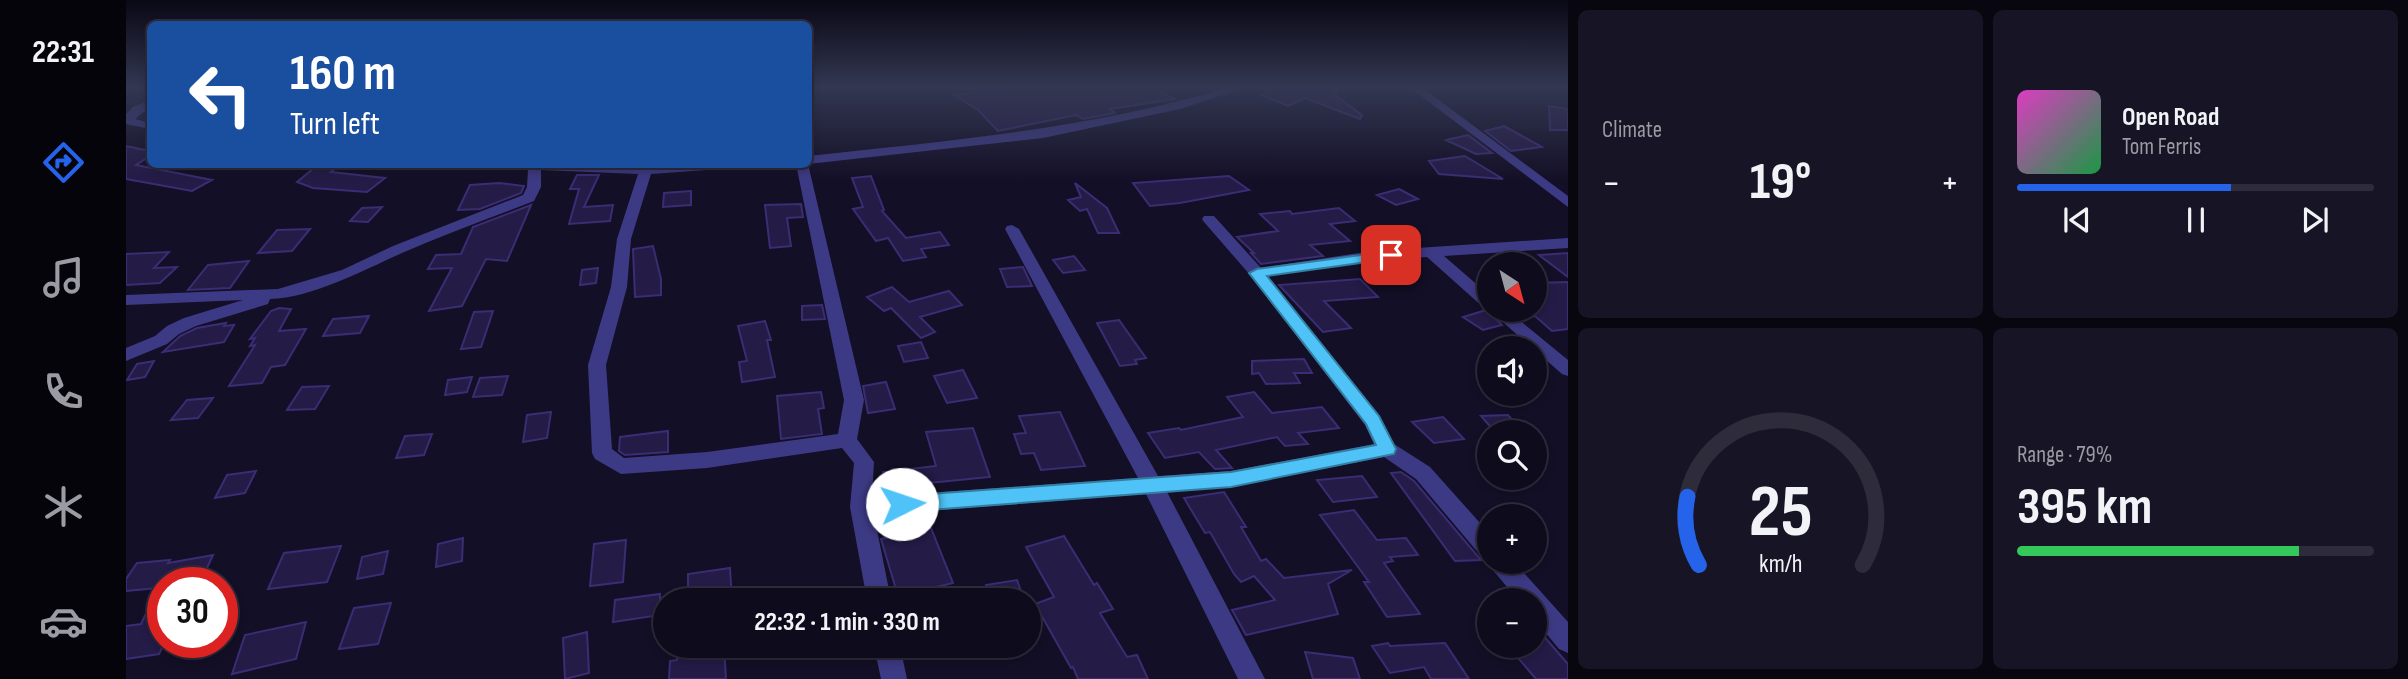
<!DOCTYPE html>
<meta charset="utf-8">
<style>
:root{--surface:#0e0b1c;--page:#171425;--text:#f1f3f6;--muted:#9b9ba3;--line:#2e2b3b;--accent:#2563eb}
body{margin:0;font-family:"Sofia Sans Condensed",sans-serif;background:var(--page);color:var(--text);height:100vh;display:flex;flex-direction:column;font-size:26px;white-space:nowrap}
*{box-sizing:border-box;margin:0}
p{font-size:23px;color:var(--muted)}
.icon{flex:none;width:38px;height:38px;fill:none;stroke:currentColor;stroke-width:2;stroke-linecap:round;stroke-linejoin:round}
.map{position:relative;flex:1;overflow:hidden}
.sheet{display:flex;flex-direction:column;gap:10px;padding:10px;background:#08060f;width:840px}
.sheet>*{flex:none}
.banner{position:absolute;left:21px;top:21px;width:665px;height:147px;border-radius:10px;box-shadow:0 4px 10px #0003,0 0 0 2px var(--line);background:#1a4fa0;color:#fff;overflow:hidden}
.needle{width:46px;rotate:144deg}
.buttons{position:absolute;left:1351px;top:252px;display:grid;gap:14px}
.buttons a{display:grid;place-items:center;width:70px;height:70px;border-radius:50%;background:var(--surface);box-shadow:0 4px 10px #0003,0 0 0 2px var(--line);font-size:35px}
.speed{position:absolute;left:21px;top:567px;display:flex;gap:14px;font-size:35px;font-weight:700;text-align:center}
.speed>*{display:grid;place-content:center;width:91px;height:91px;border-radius:50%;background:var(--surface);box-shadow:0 4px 10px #0003,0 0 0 2px var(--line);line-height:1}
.speed .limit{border:10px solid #d22;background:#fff;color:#111}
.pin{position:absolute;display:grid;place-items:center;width:60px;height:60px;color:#fff;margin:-30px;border-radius:14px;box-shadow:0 4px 10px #0006}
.me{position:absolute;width:77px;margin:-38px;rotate:86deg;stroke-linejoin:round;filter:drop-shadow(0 0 5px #0008)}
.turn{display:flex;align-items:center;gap:24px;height:147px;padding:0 28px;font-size:32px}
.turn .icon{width:91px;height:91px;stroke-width:2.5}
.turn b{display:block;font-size:49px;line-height:60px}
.big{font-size:52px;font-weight:700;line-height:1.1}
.sheet .widget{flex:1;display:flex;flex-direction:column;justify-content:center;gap:10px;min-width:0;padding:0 24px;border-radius:10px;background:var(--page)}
.sheet .dial{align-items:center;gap:0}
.dial svg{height:182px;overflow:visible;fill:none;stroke:var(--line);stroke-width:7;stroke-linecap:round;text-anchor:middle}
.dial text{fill:var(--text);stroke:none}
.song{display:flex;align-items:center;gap:21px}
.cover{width:84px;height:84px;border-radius:10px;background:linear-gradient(135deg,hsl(310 70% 55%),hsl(140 70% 35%))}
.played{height:7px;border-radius:4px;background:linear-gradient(90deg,var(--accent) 60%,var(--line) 60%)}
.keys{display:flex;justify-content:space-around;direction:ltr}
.heat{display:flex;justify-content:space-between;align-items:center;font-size:38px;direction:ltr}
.charge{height:10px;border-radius:5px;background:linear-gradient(90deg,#34c759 79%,var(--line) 0)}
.sheet .tiles{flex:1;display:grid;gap:10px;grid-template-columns:repeat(2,1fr)}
.trip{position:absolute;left:527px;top:588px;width:388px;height:70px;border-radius:35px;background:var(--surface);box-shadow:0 4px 10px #0003,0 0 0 2px var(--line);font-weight:700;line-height:70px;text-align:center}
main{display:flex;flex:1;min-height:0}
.tabs{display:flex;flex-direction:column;width:126px;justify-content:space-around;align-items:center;background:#06040b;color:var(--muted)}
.tabs .icon{width:49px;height:49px}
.tabs .active{color:var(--accent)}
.tabs b{font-size:32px;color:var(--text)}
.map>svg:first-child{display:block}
</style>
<main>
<nav class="tabs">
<b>22:31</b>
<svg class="icon active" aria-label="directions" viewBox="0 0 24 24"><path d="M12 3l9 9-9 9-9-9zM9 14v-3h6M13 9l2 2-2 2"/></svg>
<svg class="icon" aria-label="music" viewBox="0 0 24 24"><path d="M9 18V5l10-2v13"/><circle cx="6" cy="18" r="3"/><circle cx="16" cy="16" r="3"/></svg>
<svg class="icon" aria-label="phone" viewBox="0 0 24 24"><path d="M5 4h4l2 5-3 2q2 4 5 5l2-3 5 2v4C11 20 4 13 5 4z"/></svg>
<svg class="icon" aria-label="climate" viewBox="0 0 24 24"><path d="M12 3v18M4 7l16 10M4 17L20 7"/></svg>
<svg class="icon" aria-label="car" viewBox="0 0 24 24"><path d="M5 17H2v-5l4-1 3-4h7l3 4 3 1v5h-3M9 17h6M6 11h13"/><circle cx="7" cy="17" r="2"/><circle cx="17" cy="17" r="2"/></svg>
</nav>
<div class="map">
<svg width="1442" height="679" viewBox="0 0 1442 679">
<rect width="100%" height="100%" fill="#130f26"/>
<!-- building -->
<path fill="#241b47" stroke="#3b2d73" stroke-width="2" d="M842 86H1022L1049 99 984 109 989 113 957 119 950 115 872 131 852 110 828 95 848 93Z
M1151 86H1214L1209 95 1236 115 1234 119 1179 98 1162 106 1136 95Z
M1423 106 1442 109V130H1424Z
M1378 126 1416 147 1385 151 1359 131Z
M1342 135 1366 153 1350 154 1320 140Z
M0 146 24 151V156L10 165 86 180 66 191 0 179Z
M1339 156 1377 179 1313 174 1303 161Z
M193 164H214L205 172 259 178 241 192 187 188 171 182Z
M451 175H473L458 207 487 205 484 221 443 224 453 189H444Z
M745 176 758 210 756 211 780 238 814 232 823 245 795 249 800 257 777 261 762 238 750 241 727 209 737 207 726 178Z
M1103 176 1123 190 1054 203 1024 206 1007 183Z
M373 183 398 186 395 193 354 209 332 210 344 185Z
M949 183 981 208 993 233H972L961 209 954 211 942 200 955 197Z
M1273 189 1292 199 1270 205 1251 195Z
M565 191V205L537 207 538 193Z
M675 204 677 217 661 218 665 246 644 248 639 205Z
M405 205 381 261 360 259 336 306 303 311 326 268 302 269 310 255 335 254 347 227Z
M256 207 242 222 224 221 236 208Z
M1213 208 1229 221 1204 224 1224 241 1184 245 1197 256 1135 264 1125 253H1128L1111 237 1152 231 1134 214 1164 211 1166 214Z
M184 229 166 251 132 253 151 230Z
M527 246 535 279V295L509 297 507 249Z
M43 252 28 268 51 267 34 283 0 285V254Z
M1442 253V277L1413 255Z
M948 256 959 270 937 273 927 260Z
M123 261 104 288 62 290 82 265Z
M897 267 906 286 881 287 874 269Z
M472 268 470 283 454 285 456 270Z
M1234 279 1252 297 1198 301 1225 328 1197 332 1153 285Z
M1442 282V329L1426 331 1409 316 1396 319 1385 310H1409V283Z
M766 287 783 302 823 291 836 305 794 317 809 332 795 338 765 308 758 311 741 297Z
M696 305 699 319 676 320V306Z
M153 308 165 309 153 331 180 329 159 365 145 367 136 383 103 386 129 345 124 346 129 338 124 339 145 311Z
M1360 310 1376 325 1357 330 1337 317Z
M367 311 355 347 335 349 348 312Z
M243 316 234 333 197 336 207 319Z
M993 320 1020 358 1009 360 1011 364 994 366 971 323Z
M639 321 645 340H641L649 377 616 382 613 362 621 361 612 326Z
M100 323 98 326 108 325 98 342 37 352 54 336 71 328Z
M795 342 802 358 778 362 772 346Z
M1178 359 1186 373H1168L1174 383 1140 384 1133 373 1126 374V361Z
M28 361 19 377 1 380 11 364Z
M837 370 851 398 821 403 808 376Z
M382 376 376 395 347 397 354 378Z
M346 377 341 392 319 395 322 380Z
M760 382 769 409 742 413 737 386Z
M203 386 189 409 161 410 176 387Z
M695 392 698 408 692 409 696 434 655 439 651 396Z
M1128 392 1146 413 1196 407 1213 428 1172 433 1182 444 1159 446 1151 437 1090 450 1106 468 1089 469 1073 452 1039 458 1022 433 1053 428 1055 430 1117 417 1101 397Z
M87 398 72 418 45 420 61 400Z
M425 412 421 438 397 442 401 415Z
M934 412 959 466 915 470 908 453 895 454 888 434 900 433 893 416Z
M1382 415 1397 432H1369L1355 416Z
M1317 417 1338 439 1308 443 1286 422Z
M847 428 864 477 793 484 795 491 762 493 757 472 810 466 800 432Z
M542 431V452L499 455 493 451 494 437Z
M306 434 298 455 270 458 279 436Z
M130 471 119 493 89 498 101 475Z
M1275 472 1288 481 1355 560 1329 561 1265 473Z
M1236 476 1251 497 1207 502 1191 480Z
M1098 492 1120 527H1115L1135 561 1140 559 1158 578 1226 570 1202 584 1212 614 1120 635 1106 610 1149 600 1128 576 1115 582 1108 574 1084 532 1079 533 1058 498Z
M1228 510 1251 540 1280 538 1292 555 1264 557 1267 561 1258 563 1294 614 1261 617 1238 582H1243L1194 515Z
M805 528 827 583 772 596 755 539Z
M938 536 968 585 971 583 987 609 974 613 1001 657 1011 655 1022 679H952L947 667 945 668 909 604 928 597 900 547Z
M337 538 336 561 310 567 312 544Z
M500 540 497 582 464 586 468 544Z
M215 546 201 582 142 589 158 553Z
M262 551 257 574 231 579 236 557Z
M87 555 74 583H37V646L33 654 0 659V626L15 624 32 588 0 591V579L11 563 44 560 42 563Z
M604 568 606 600H562V574Z
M891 580 896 594 889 597 890 600H865L860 585Z
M534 594V615L487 622 489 600Z
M265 603 252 644 213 649 228 608Z
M180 622 170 659 106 674 119 635Z
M1409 626 1442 664V679H1410L1382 646H1409Z
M461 632 463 673 439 679 437 638Z
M1262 643 1264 646 1319 643 1343 679H1305L1298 667 1264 673 1246 646Z
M551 646H598L600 679H543L544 661 551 660Z
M1179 652 1227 658 1234 679H1187Z"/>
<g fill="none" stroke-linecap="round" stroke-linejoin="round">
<!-- street -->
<path fill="#3d3a85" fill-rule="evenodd" d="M1107 86H1124L1054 109 917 138 682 164V156C827 140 966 129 1107 86Z
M1282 86H1294L1442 196V207Z
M24 100V107L9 119 24 123V129L0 124V114L7 107Z
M347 164H615L609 168 525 174 505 239 501 287 480 365 486 449 498 458 581 452 712 434 718 400 670 164H682L738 400 731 439 748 462 746 497 1012 478 879 229 881 226 886 225 893 229 1032 476 1105 471 1248 444 1239 425 1125 276 1078 222 1076 219 1078 216H1088L1135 268 1246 251 1442 238V248L1318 256 1363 295V308L1357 307 1301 257 1246 261 1142 276 1254 416 1268 444 1304 467 1363 533V559L1355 556 1290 479 1258 457 1105 487 1041 492 1139 679H1112L1020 494 748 515 765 600H741L724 507 728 463 716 448 581 468 495 474 469 459 466 453 462 365 485 287 491 239 512 174 415 170V187L408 201C364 218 319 234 276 253 238 270 186 298 144 299L142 304 70 326 53 334 41 344 0 361V348L29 336 41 326 58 318 117 300 0 305V295L152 289 216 270 267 246 397 195 401 187 402 170 353 168Z
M1363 310H1381L1442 360V376L1436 374Z
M1363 560 1388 562 1442 622V653L1433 649 1409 620V600H1392L1366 569Z
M748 646H774L781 679H755Z"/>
</g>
<!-- sky -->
<linearGradient id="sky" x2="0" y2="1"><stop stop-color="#0a0815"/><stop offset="0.48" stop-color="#333752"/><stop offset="1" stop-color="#333752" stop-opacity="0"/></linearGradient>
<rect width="1442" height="181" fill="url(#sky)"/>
<!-- route -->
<path fill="#4fc3f7" stroke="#337fa1" stroke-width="2" d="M1265 251 1272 255 1270 258 1141 276 1253 416 1270 449 1268 454 1105 487 776 512 769 510 766 504 769 499 776 496 1105 472 1250 445 1240 424 1123 273 1131 269Z"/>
</svg>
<div class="buttons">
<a><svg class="needle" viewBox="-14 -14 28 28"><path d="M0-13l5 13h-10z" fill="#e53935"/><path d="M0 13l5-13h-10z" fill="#9b9ba3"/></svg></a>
<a><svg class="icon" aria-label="sound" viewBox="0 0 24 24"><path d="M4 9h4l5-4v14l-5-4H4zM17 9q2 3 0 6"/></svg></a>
<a><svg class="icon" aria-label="search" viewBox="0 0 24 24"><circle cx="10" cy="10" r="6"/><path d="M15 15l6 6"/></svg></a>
<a>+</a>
<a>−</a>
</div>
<div class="speed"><div class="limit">30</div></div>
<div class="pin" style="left:1265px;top:255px;background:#d93025"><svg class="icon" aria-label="arrive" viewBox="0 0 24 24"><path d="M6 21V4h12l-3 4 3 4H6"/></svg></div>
<svg class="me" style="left:776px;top:504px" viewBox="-20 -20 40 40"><circle r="19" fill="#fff"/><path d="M0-13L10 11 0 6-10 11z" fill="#4fc3f7"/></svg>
<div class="trip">22:32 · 1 min · 330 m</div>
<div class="banner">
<div class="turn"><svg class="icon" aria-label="left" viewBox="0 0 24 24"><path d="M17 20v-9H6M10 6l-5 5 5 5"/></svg><div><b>160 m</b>Turn left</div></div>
</div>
</div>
<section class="sheet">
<div class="tiles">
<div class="widget"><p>Climate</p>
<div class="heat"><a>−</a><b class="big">19°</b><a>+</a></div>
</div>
<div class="widget">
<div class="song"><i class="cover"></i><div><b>Open Road</b><p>Tom Ferris</p></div></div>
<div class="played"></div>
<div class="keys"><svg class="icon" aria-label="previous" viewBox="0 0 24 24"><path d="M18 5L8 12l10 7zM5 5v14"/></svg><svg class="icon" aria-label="pause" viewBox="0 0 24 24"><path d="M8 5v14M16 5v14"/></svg><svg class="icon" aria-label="next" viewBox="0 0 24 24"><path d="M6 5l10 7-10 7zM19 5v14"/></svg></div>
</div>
<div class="widget dial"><svg viewBox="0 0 100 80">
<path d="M14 69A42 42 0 1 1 86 69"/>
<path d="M14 69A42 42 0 0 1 9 39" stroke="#2563eb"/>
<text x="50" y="56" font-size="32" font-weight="700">25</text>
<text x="50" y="72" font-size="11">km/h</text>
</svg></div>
<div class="widget"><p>Range · 79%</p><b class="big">395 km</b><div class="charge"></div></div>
</div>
</section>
</main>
